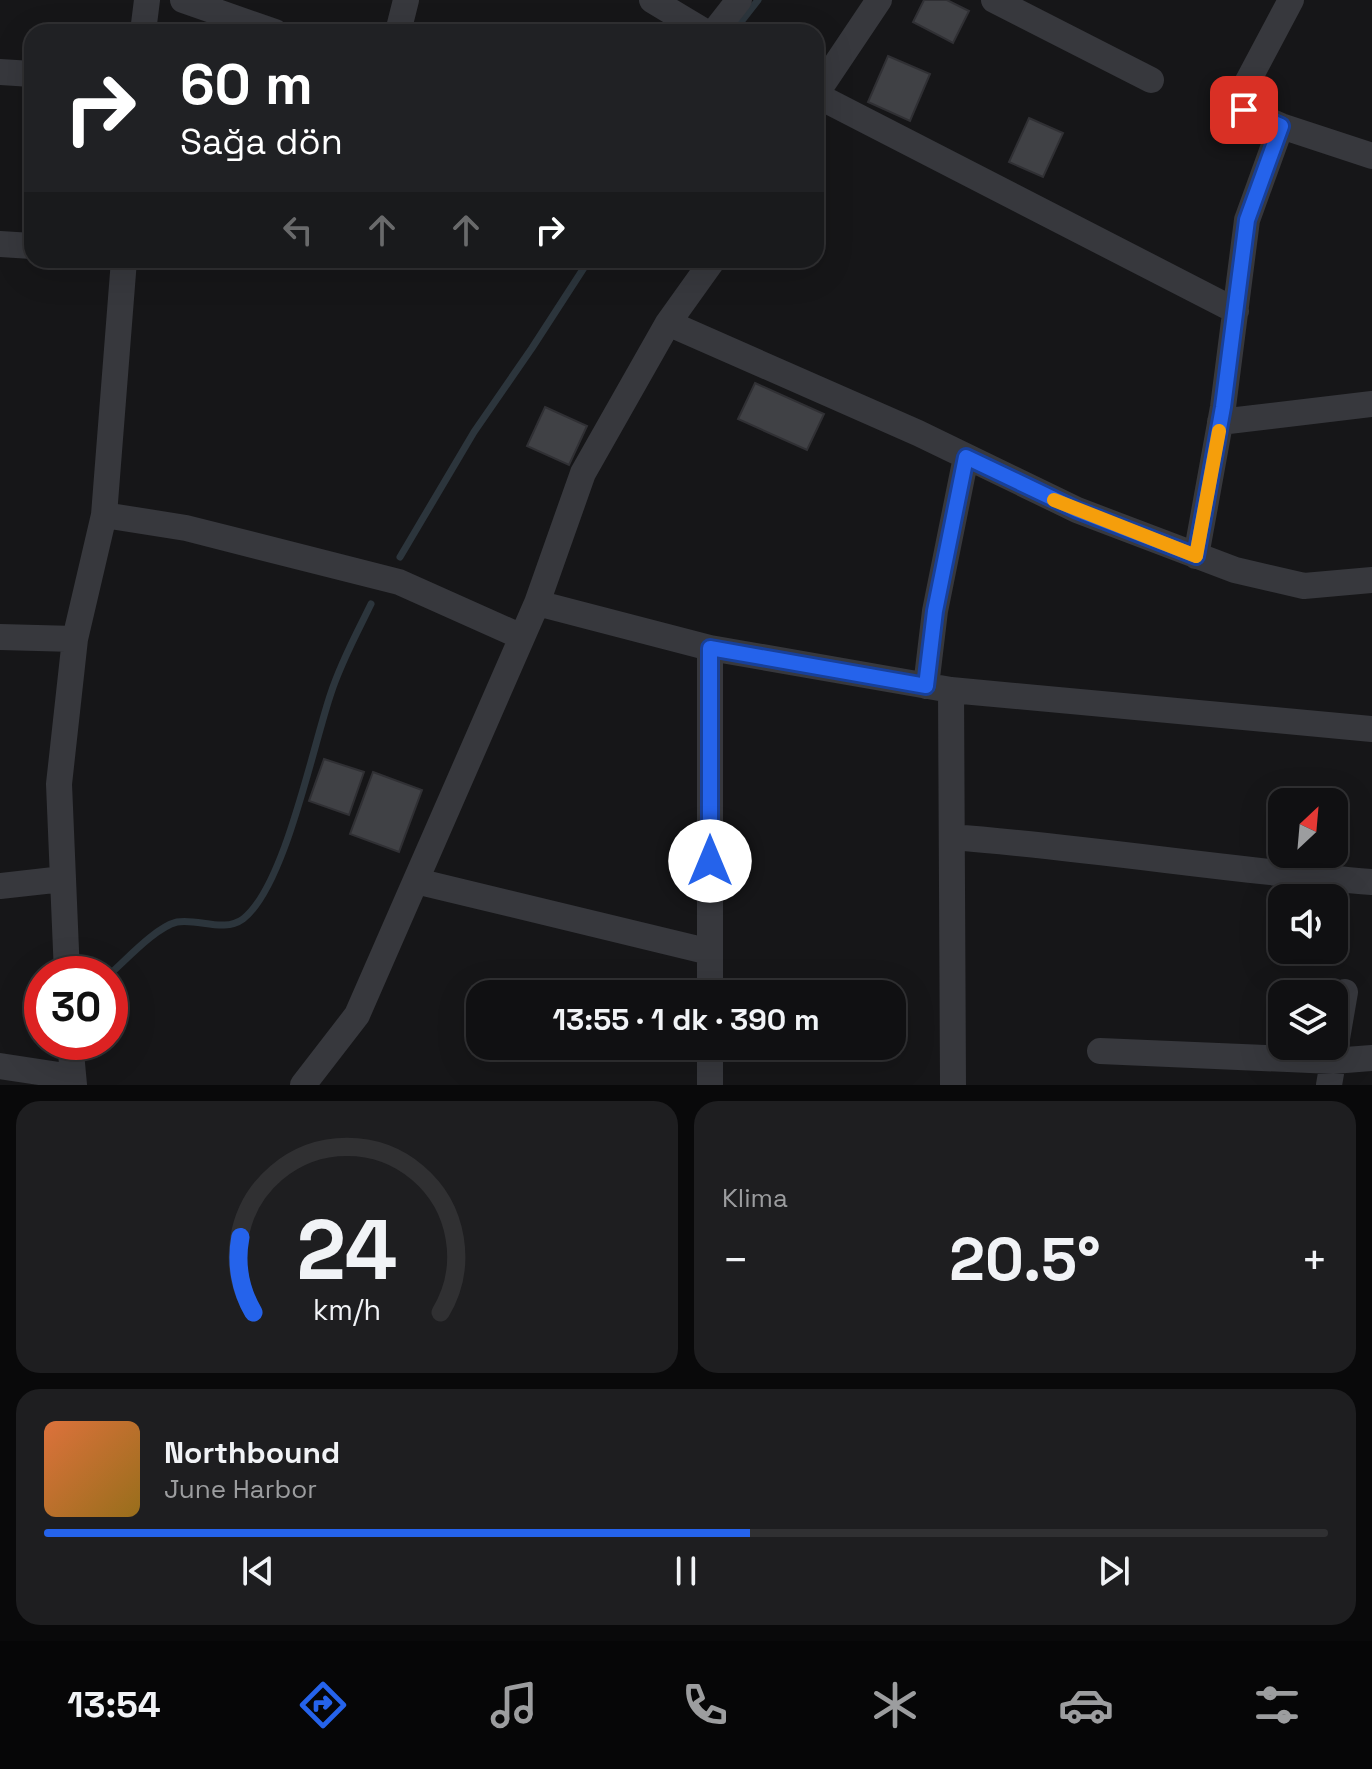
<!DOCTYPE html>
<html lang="tr">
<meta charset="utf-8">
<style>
:root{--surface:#101012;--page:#1e1e20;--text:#f1f3f6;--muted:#9c9d9f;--line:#303032;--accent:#2563eb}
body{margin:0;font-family:"Space Grotesk",sans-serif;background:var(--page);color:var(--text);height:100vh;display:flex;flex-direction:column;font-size:30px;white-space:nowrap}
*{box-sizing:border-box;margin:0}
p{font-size:26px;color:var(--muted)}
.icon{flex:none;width:44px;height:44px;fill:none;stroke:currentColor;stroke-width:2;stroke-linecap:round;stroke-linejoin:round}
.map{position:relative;height:1085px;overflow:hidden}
.side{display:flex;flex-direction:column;gap:16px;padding:16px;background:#09090a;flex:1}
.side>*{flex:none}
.hud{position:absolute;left:24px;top:24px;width:800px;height:244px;border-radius:24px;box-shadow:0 8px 32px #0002,0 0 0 2px var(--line);background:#202124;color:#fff;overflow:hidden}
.needle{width:52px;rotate:26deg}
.controls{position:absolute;left:1268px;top:788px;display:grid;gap:16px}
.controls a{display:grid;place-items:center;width:80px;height:80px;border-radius:16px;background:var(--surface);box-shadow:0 8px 32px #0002,0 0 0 2px var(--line);font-size:40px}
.speed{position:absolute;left:24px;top:956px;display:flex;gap:16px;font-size:40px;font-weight:700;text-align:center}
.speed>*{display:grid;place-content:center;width:104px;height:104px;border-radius:50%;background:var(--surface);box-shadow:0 8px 32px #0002,0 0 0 2px var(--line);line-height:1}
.speed .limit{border:12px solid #d22;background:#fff;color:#111}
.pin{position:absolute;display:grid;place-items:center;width:68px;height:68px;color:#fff;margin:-34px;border-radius:16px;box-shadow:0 4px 12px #0006}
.me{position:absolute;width:88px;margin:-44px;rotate:0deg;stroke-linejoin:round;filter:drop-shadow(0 0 6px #0008)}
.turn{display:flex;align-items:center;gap:28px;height:168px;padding:0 24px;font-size:36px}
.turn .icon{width:104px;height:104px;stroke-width:2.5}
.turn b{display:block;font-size:56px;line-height:68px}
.lanes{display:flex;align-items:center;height:76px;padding:0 24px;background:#0003;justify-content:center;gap:40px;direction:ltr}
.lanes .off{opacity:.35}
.big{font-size:60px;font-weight:800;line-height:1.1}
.side .tile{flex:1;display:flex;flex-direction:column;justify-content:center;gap:12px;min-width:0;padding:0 28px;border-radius:24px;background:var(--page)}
.side .dial{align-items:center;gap:0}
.dial svg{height:208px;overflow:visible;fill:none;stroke:var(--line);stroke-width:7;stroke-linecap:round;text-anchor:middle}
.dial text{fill:var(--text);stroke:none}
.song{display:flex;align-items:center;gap:24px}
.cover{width:96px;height:96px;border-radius:12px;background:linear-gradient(135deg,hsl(20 70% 55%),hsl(40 70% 35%))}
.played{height:8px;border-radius:4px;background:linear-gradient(90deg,var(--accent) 55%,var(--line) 55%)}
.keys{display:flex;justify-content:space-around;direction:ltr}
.heat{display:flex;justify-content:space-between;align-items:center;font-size:44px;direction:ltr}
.side .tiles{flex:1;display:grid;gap:16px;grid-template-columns:1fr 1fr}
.tile:last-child{grid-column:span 2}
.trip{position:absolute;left:466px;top:980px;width:440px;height:80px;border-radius:24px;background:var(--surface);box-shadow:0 8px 32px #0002,0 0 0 2px var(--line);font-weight:800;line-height:80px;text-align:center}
.tab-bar{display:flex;height:128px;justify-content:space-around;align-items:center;background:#060607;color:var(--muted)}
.tab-bar .icon{width:56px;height:56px}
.tab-bar .selected{color:var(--accent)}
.tab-bar b{font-size:36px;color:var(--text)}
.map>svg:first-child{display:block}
</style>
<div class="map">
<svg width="1372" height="1085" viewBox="0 0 1372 1085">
<rect width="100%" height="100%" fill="#161618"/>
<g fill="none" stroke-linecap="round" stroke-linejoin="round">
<!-- stream -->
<path stroke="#2c353c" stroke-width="7" d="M733 32 758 0
M400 557 474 432 532 348 589 260
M110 974C127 959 156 927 177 922 198 918 224 933 243 919 285 887 313 745 331 693 341 662 357 633 371 604"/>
</g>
<!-- building -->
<path fill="#404145" stroke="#303034" stroke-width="2" d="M924 0H947L969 11 953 43 913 22Z
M888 56 930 74 910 121 868 102Z
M1029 118 1063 133 1043 177 1009 162Z
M755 383 824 414 807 450 738 419Z
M545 407 587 426 569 465 527 446Z
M324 759 364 772 349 815 309 801Z
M373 772 422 790 399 852 350 834Z"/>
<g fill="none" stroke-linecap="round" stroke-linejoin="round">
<!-- minor -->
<path stroke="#37383d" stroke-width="26" d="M183 0 275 32
M652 0 705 32
M994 0 1151 80
M1291 0 1241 94 1244 110 1281 126 1372 156
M143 32 147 0
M398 32 406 0
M714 32 739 0
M0 72 32 74
M816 94 879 0
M816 95 1236 311
M0 244 32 246
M668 323 918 433 1077 510 1235 570 1304 586 1372 580
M1220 422 1372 404
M104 515 186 528 399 582 522 637
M1196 556 1223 407 1247 220 1281 126
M537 603 710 648 951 690 1372 729
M0 637 75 639
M710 648V994
M926 686 935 611 966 457
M951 690 953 1085
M952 837C1092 848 1232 871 1372 882
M416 881 710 952
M0 886 63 879
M67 974 59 784 75 639 104 515 124 260
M70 1042 74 1085
M1100 1051 1333 1061 1372 1058
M0 1066 72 1077
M303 1085 357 1015 537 603 583 473 668 323 713 260
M710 1085V1046
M1329 1085 1345 992"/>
</g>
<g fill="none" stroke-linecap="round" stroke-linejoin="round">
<!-- route casing -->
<g stroke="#184099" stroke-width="20">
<path id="route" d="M710 861V648L926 686 935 611 966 457 1077 510 1196 556 1223 407 1247 220 1281 126 1244 110"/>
</g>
<!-- route -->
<use href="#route" stroke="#2563eb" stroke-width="14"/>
<!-- slow -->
<path stroke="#f59e0b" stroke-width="14" d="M1054 500 1196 556 1219 431"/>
</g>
</svg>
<div class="controls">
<a><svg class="needle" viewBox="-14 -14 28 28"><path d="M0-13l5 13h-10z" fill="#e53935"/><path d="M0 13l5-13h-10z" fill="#9c9d9f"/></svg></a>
<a><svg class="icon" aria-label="sound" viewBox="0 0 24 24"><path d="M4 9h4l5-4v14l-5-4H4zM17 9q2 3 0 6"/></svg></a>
<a><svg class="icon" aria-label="layers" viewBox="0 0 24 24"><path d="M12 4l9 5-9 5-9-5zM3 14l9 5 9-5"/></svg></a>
</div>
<div class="speed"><div class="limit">30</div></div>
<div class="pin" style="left:1244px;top:110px;background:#d93025"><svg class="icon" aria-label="arrive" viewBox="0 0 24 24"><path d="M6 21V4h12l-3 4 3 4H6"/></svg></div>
<svg class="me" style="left:710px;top:861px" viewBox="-20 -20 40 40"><circle r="19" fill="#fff"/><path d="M0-13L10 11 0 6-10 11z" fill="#2563eb"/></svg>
<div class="trip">13:55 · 1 dk · 390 m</div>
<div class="hud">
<div class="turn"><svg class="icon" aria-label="right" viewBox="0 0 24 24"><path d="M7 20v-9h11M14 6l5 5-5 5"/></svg><div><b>60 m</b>Sağa dön</div></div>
<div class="lanes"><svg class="icon off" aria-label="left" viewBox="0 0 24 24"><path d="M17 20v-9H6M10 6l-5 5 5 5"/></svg><svg class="icon off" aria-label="ahead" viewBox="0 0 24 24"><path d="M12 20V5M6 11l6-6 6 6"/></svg><svg class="icon off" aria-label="ahead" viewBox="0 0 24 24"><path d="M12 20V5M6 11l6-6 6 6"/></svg><svg class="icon" aria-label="right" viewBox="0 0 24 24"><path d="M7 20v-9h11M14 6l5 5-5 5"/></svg></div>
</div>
</div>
<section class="side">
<div class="tiles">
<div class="tile dial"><svg viewBox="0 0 100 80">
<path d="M14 69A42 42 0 1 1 86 69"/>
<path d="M14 69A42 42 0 0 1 9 40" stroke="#2563eb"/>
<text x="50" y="56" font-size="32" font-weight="700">24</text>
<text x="50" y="72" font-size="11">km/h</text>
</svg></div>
<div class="tile"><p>Klima</p>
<div class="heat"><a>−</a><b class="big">20.5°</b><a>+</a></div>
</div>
<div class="tile">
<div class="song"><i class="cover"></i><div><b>Northbound</b><p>June Harbor</p></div></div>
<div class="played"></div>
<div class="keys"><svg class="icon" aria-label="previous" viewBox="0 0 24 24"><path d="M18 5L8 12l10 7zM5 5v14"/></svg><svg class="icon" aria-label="pause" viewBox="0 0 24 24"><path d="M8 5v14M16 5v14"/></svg><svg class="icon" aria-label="next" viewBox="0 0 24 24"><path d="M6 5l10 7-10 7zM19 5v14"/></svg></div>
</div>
</div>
</section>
<nav class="tab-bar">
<b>13:54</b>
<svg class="icon selected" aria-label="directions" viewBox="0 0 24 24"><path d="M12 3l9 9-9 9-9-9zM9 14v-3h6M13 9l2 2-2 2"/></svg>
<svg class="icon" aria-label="music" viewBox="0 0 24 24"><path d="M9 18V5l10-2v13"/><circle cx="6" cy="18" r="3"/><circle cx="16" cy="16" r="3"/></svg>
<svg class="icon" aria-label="phone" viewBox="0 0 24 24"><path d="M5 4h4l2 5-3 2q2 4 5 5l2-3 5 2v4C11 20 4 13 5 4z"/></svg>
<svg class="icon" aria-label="climate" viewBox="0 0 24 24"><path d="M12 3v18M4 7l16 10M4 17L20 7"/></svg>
<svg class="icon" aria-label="car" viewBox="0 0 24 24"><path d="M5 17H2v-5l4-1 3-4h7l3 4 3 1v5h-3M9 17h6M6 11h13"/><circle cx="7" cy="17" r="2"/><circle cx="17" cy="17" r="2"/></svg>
<svg class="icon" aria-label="filters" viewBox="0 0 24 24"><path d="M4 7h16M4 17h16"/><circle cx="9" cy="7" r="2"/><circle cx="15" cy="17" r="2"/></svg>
</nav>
